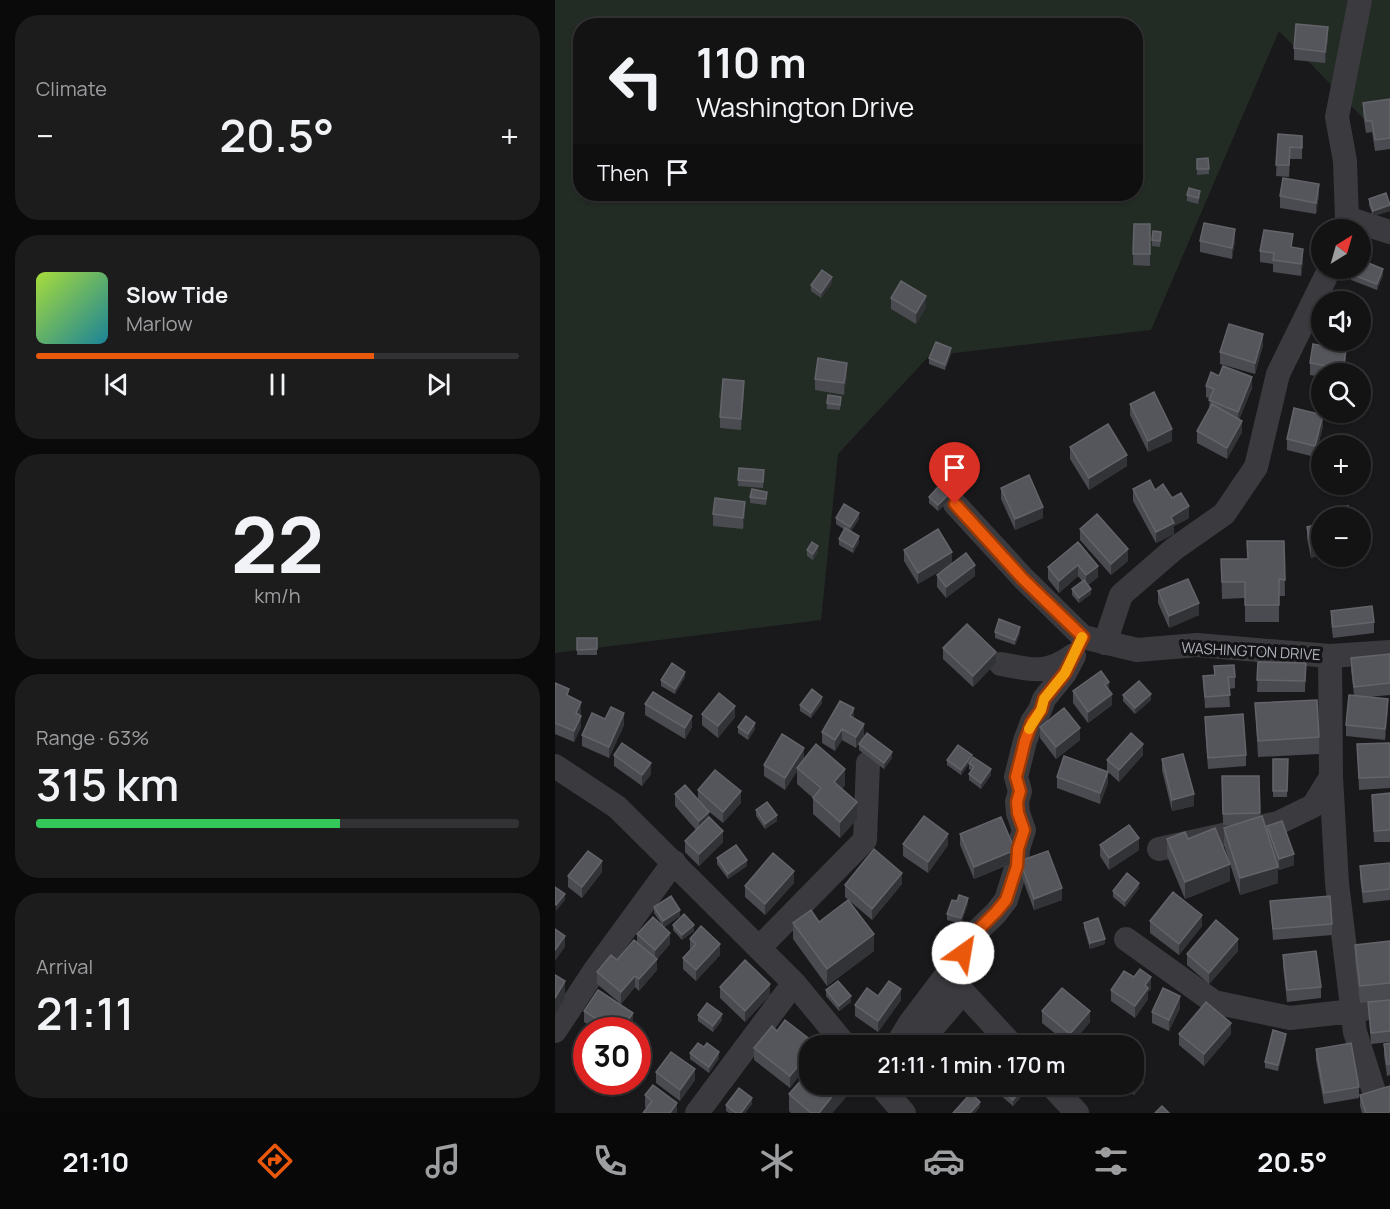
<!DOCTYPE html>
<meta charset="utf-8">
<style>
:root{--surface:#131314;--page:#1c1c1d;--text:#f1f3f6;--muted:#9d9ea0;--line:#323234;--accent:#ea580c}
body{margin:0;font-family:Manrope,sans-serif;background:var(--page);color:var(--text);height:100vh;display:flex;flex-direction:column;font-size:22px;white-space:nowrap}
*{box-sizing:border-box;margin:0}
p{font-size:20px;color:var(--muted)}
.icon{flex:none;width:33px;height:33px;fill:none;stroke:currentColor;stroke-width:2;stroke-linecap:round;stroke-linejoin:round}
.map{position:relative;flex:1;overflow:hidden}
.side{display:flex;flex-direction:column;gap:15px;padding:15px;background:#0a0a0b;width:555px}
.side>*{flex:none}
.guide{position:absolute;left:18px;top:18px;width:570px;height:183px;border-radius:24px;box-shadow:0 2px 4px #0004,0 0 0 2px var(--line);background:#131314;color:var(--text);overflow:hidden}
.needle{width:39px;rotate:37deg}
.fabs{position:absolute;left:756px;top:219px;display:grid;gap:12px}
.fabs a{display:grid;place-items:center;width:60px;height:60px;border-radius:50%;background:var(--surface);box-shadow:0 2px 4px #0004,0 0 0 2px var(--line);font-size:30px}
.speed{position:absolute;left:18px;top:1017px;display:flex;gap:12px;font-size:30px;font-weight:700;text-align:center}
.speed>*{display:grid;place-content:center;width:78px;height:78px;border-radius:50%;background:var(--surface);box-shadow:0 2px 4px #0004,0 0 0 2px var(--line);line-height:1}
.speed .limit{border:9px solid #d22;background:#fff;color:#111}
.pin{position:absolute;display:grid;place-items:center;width:51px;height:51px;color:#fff;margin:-62px -26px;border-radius:50% 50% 50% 0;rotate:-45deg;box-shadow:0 0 6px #0007}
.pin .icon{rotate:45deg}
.me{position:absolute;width:66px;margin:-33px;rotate:32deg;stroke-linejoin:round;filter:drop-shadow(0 0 4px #0008)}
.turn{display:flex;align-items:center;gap:21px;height:126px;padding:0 24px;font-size:27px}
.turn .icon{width:78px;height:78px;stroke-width:2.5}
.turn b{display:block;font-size:42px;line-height:51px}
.then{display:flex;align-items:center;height:57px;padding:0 24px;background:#0003;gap:12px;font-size:22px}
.big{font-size:45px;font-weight:600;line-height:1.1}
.side .tile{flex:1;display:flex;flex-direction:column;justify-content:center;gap:9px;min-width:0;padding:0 21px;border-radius:24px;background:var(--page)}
.side .dial{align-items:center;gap:0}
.dial b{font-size:78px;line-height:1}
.song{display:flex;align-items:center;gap:18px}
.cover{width:72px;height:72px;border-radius:9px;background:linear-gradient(135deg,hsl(80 70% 55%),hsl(190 70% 35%))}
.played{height:6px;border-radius:3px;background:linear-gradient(90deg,var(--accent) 70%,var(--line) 70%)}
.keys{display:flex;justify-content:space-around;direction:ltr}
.heat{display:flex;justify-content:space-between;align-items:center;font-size:33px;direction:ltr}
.charge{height:9px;border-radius:4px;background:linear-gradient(90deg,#34c759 63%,var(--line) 0)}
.trip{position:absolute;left:244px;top:1035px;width:345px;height:60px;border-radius:24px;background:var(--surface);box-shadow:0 2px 4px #0004,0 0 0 2px var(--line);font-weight:600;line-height:60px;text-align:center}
.menu{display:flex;height:96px;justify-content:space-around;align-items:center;background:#080808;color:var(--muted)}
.menu .icon{width:42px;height:42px}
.menu .on{color:var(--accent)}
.menu b{font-size:27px;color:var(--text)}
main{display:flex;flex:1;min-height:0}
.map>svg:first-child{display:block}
</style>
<main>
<section class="side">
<div class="tile"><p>Climate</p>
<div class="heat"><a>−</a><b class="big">20.5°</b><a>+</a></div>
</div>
<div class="tile">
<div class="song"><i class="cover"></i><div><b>Slow Tide</b><p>Marlow</p></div></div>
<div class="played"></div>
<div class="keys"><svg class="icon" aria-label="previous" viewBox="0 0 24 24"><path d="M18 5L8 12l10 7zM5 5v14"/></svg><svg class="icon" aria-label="pause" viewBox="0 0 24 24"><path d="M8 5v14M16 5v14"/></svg><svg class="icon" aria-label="next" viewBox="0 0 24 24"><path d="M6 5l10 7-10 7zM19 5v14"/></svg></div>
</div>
<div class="tile dial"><b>22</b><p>km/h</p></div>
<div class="tile"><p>Range · 63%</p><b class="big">315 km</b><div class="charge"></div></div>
<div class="tile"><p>Arrival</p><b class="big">21:11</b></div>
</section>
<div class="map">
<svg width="835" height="1113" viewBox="0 0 835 1113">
<rect width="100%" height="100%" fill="#19191b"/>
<!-- green -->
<path fill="#232b25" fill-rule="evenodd" d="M0 0H835V146L724 31 596 330 374 356 283 454 266 620 0 653ZM26 26H580V194H26Z"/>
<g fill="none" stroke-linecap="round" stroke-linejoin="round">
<!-- street -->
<path stroke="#3b3b3f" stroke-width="24" d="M792 218 835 232
M790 230 792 218 790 161 782 117 805 0
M400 504 468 578 528 637 582 650 642 645 775 656 835 652
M550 643 566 595 619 549 669 514 701 467 723 374 775 268
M446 664C477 670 492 675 519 655
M0 766 62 807 239 983 291 1046
M776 777 782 883 800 1032 822 1101
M604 849 723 823 758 806 776 777 775 656
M571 939 659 1002 735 1018 798 1011 835 1004
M204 948 310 840 313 763
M0 1031 40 970 119 862
M341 1046 355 1023 408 953 411 942 441 913 451 900 462 865 463 849 469 830 463 813 462 802 465 791 461 777 470 741 477 722 485 710 489 699 510 673 519 656
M362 1046 408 992 458 1046
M324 1084 349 1113
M495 1084 522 1113
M142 1113 239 983"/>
</g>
<!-- wall -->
<path fill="#4a4b50" d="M773 38 770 63 739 60V48Z
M835 99V149L820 151 817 132 811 133 808 114V103Z
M723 134 747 136V159H735L734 177 721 176Z
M653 158 654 174 642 175V159Z
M632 195 645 196 643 204 632 201Z
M764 195 761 214 725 208V196Z
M814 199 835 211 818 216 814 205Z
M579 224H595V266L578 265Z
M606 237 605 247 597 246V240Z
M645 241H680L677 259 645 252Z
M738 248 748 261 746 276 718 272V264L705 262V251Z
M796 274 828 275 822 290 796 280Z
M277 283 266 298 256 291V285Z
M336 298 371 307 361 324 336 309Z
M708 345 700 374 665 364V352Z
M396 354 390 370 374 364V358Z
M791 362 789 374H766V377L755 375V363Z
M292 374 289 395 260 390V379Z
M651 386 697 388 684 419 687 432 672 459 642 443V431L654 409 655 399 651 397Z
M189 392 186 430 165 428V417Z
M286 402 285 410 272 409V403Z
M575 404 617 441 593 452 575 415Z
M768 426 760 457 732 450V439Z
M515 447 572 466 534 490 515 459Z
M184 468 209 475 208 488 183 486Z
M446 488 488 518 460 530 446 499Z
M578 489 600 490 617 498 634 518 619 526V534L601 543 578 501Z
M195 497H212L211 505 195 503Z
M374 497 393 501 383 511 374 503Z
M190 513 188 529 158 526V514Z
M281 518 304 519 296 531 304 542 298 553 284 545V539L290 530 281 524Z
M766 523V555L756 558 752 538V527Z
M525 529 573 561 556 575 525 540Z
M729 541 730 596H724V622H690V598L667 599 666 559H692Z
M523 542 543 577 533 585 536 594 524 603 517 595V589L527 581 523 576 504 593 493 579V567Z
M252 550 263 552 258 560 252 556Z
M349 550 397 563 420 576 391 598 382 587V575L395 565 363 584 349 561Z
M603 591 644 615 614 628 603 603Z
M776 611 819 622V633L778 638 776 623Z
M440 632 465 633 460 645 440 638Z
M22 638H42V655H22Z
M388 648 441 663 418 687 388 659Z
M835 654V695L813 697 833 710 830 740 791 736V725L799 695 796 669V658Z
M703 662 751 663 750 692H702Z
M659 666 680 677V688L674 689 675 707 650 708 648 676 659 675Z
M130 677 120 694 106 686V680Z
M0 683 14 696 26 713 25 715 26 727 19 742 0 734Z
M554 690 557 705 533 723 518 703V691Z
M568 695 596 700 580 714 568 701Z
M267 703 256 718 245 711V705Z
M700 703 764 737V754L703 757Z
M90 704 137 727 130 739 90 715Z
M147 714 180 717 163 738 147 725Z
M650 717 691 755V766L653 769 650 728Z
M299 718 309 735 301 748 287 740 280 751 267 743V732Z
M50 719 69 725 54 758 27 746V735Z
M183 727 200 729 193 740 183 733Z
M485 727 525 740 501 759 485 738Z
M835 743V788L804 790 802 744Z
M304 744 337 758 329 769 304 750Z
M59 755 96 774 87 786 59 766Z
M588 755 564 782 552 771V760Z
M249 759 290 785 287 789 302 819 285 838 258 814V798L242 784V771L230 790 209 776V765Z
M607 759 639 806 617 811 607 770Z
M718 759H733L732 797H718Z
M392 760H417L436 775 426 789 414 780V774L417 771 414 769V763L406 775 392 765Z
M667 776H704L705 817 712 831V826L739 865 724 870 723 868V883L685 895 669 845V828L680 825H668Z
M502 777 553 783 545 804 502 788Z
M143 790 186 803 168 823 152 810 154 817 168 842 144 866 130 852V841L141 830 120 806V794L143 799Z
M835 793V842H819L817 795Z
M201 810 222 821 210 829 201 816Z
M405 834 460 862 419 879 405 845Z
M612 839H633L675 881 630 899 612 856Z
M348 844 393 845 373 873 348 856Z
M545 845 584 850 554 870 545 856Z
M162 858 192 866 173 879 162 864Z
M465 861 507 900 479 910 465 872Z
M835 863V900L808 903 805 877V866Z
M47 872 27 898 13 887V876Z
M239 883 210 915 190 897V886Z
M347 884 317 920 290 897V885Z
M584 888 570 907 558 897V891Z
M715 901 777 924V935L718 940Z
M413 903 406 924 392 920V914Z
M99 907 125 916 109 927 115 944 102 959V970L84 991 80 987 66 1004 42 984V972L62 960 82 943V934L108 926 99 913Z
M595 921 647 926 624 955 595 933Z
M264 922 319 951 272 986 238 939V923Z
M529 923 550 944 535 949 529 928Z
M118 925 139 931 127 940 118 930Z
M135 939 165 955 141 981 128 969V958L135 950Z
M835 941V1042L816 1044 813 1002 805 1003 800 961V945Z
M683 951 654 984 632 965V954Z
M728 955 766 987V998L732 1002 728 966Z
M165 987 215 995 190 1022 165 998Z
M596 989 593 992V999L580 1018 556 1001V990Z
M271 990 296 1002 284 1011 271 996Z
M323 996 346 1000 323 1032 300 1016V1005Z
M625 1008 614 1031 597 1023V1012Z
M29 1011 78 1024 74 1030H42L29 1022Z
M487 1011 535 1022 519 1041 507 1039 487 1023Z
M143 1015 167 1020 158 1032 143 1021Z
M624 1034H676L649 1066 624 1045Z
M731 1039 723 1071 710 1068V1062Z
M835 1043V1075L832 1076 829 1055V1044Z
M261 1046 235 1088 199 1060V1048Z
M149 1047 164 1058 154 1073 135 1059V1053Z
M761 1049 804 1087V1098L769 1104 761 1060Z
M101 1072 140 1080 125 1101 101 1083Z
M589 1083 579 1095 566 1084H579Z
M298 1084V1089L277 1113H236L234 1111V1094Z
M444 1088 472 1090 458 1106 444 1094Z
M90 1095 122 1113 92 1108 90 1107Z
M805 1095 835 1113H807L805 1106Z
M197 1104 190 1113H174L171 1111V1105Z"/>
<!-- shaded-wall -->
<path fill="#323336" d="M773 27V38L770 63V52Z
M764 184V195L761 214V203Z
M835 205V211L818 216V211Z
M680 229V241L677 259V248Z
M748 249V261L746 276V264Z
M828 269V275L822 290V284Z
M277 277V283L266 298V293Z
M371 296V307L361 324V313Z
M812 311V322L806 338V327Z
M708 334V345L700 374V363Z
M396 348V354L390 370V365Z
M791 350V362L789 374H788Z
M292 363V374L289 395V383Z
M697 377V388L683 423V412Z
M189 381V392L186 430V419Z
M768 415V426L760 457V446Z
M687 421V432L672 459V448Z
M617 429V441L593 452V441Z
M572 455V466L534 490V478Z
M393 495V501L383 511V505Z
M190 502V513L188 529V518Z
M634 506V518L619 526V534L601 543V532L616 517Z
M488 507V518L460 530V519Z
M304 513V519L295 533V527Z
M304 536V542L298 553V547Z
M766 544V555L756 558V546Z
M263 546V552L258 560V554Z
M573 549V561L556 575V564Z
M397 552V564L363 584V573Z
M420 565V576L391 598V587Z
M523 565V576L504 593V581Z
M543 566V577L531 586V575Z
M536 589V594L524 603V598Z
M644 603V615L614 628V616Z
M465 627V633L460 645V640Z
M441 652V663L418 687V676Z
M130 672V677L120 694V689Z
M554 682V693L550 685Z
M557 694V705L533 723V712Z
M596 694V700L580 714V708Z
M267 697V703L256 718V713Z
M833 699V710L830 740V729Z
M26 702V713L21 725V713Z
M180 706V717L163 738V726Z
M299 708V720L295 716Z
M69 713V725L54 758V747Z
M26 716V727L19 742V731Z
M137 716V727L130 739V728Z
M200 723V729L193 740V734Z
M309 724V735L301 748V737Z
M525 728V740L501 759V747Z
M287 729V740L280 751V740Z
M588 744V755L564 782V770Z
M249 748V759L242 768V771L230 790V778Z
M337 752V758L329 769V763Z
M417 755V760L406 775V770Z
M96 763V774L87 786V775Z
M290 769V785L279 799V782Z
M436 769V775L426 789V783Z
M553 772V783L545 804V793Z
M186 791V803L168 823V812Z
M639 794V806L617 811V800Z
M302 802V819L285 838V822Z
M154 812V823L144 832V821Z
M222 815V821L210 829V824Z
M168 831V842L144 866V854Z
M393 834V845L373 873V862Z
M584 838V850L554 870V858Z
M460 850V862L419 879V867Z
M739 854V865L724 870V859Z
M192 860V866L173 879V874Z
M47 861V872L27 898V887Z
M675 864V881L630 899V882Z
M723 867V883L685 895V878Z
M239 871V883L210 915V904Z
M347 873V884L317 920V909Z
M584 883V888L570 907V901Z
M507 888V900L479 910V899Z
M10 894V900L1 911V905Z
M413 898V903L406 924V918Z
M125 910V916L108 927V921Z
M647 915V926L624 955V944Z
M139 925V931L127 940V935Z
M115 933V944L102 959V970L84 991V979L100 961V950Z
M319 934V951L272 986V969Z
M10 936V947L0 961V950Z
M550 939V944L535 949V943Z
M683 939V951L654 984V973Z
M165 944V955L141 981V970Z
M80 976V987L66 1004V992Z
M596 977V989L593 992V999L580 1018V1006L590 985Z
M10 981V998L0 1014V998Z
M215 984V995L190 1022V1011Z
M346 989V1000L323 1032V1021Z
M296 996V1002L284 1011V1006Z
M625 996V1008L614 1031V1020Z
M535 1011V1022L515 1046V1034Z
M78 1013V1024L74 1030H66Z
M167 1014V1020L158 1032V1026Z
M676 1023V1034L649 1066V1054Z
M731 1034V1039L723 1071V1065Z
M255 1051V1062L235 1088V1076Z
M164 1052V1058L154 1073V1067Z
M140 1069V1080L125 1101V1090Z
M589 1077V1083L579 1095V1090Z
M287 1084H298V1089L277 1113H264Z
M472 1084V1090L458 1106V1100Z
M197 1098V1104L190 1113H186Z
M425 1102V1107L420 1113H415Z
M122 1103V1113H115Z"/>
<!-- building -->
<path fill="#55565b" stroke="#63646a" stroke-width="1.5" d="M741 24 773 27 770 52 739 48Z
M835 99V138L820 140 817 121H811L808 103Z
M723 134 747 136V148L735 147 734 165H721Z
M653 158 654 169H642V159Z
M728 178 764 184 761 203 725 196Z
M634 188 645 191 643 198 632 195Z
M831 193 835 205 818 211 814 199Z
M649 223 680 229 677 248 645 241Z
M579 224H595V254H578Z
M709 230 738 234 736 247 748 249 746 264 718 260 719 253 705 251Z
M598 231 606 232 605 241 597 240Z
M806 260 828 269 822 284 796 274 798 268H806Z
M267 270 277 277 266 293 256 285Z
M346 281 371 296 361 313 336 298Z
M779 297 790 302H777Z
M806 308 812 311 806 327Z
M674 324 708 334 700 363 665 352Z
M381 342 396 348 390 365 374 358Z
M758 344 791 350 788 369 755 363Z
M263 358 292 363 289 383 260 379Z
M668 366 697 377 683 412 654 400 659 389 651 386 656 372 664 376Z
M168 379 189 381 186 419 165 417Z
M599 392 617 429 593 441 575 404Z
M273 395 286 397 285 405 272 403Z
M657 404 687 421 672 448 642 431Z
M739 408 768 415 760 446 732 439Z
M553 424 572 455 534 478 515 447Z
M184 468 209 470 208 482 183 480Z
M474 475 488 507 460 519 446 488Z
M595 480 600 490 608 484 617 498 626 493 634 506 616 517 619 523 601 532 578 489Z
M383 487 393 495 383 505 374 497Z
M197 489 212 492 211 499 195 497Z
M160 498 190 502 188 518 158 514Z
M289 504 304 513 295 527 281 518Z
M793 506 796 518H775L773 510Z
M542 514 573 549 556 564 525 529Z
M766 523V544L756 546 752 527Z
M290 528 304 536 298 547 284 539Z
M383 529 397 552 363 573 349 550Z
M692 541H729L730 580 724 579V605H690V582H667L666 559H693Z
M257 542 263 546 258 554 252 550Z
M523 542 543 566 531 575 523 565 504 581 493 567Z
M411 553 420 565 391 587 382 575Z
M633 579 644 603 614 616 603 591Z
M529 580 536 589 524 598 517 589Z
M817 606 819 622 778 627 776 611Z
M444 619 465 627 460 640 440 632Z
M412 624 441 652 418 676 388 648Z
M22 638H42V649L22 650Z
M835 654V683L799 687 796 658Z
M703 662 751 663 750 681 702 680Z
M117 663 130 672 120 689 106 680Z
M679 665 680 677H673L675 695 650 697 648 676 660 675 659 666Z
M546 671 554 682 550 685 557 694 533 712 518 691Z
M584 681 596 694 580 708 568 695Z
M0 683 14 689 12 695 26 702 21 713 26 716 19 731 0 723Z
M257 689 267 697 256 713 245 705Z
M98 692 137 716 130 728 90 704Z
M164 693 180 706 163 726 147 714Z
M794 695 833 699 830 729 791 725Z
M762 700 764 737 703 741 700 703Z
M285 701 299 708 295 716 309 724 301 737 287 729 280 740 267 732Z
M56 707 69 713 54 747 27 735 37 713 50 719Z
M509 708 525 728 501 747 485 727Z
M688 714 691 755 653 758 650 717Z
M191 716 200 723 193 734 183 727Z
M312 733 337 752 329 763 304 744Z
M576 733 588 744 564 770 552 760Z
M227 734 249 748 230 778 209 765Z
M67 743 96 763 87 775 59 755Z
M835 743V777L804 778 802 744Z
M261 744 290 769 279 782 302 802 285 822 258 798 266 788 242 768Z
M403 745 417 755 406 770 392 760Z
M628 754 639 794 617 800 607 759Z
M509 756 553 772 545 793 502 777Z
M418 757 436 769 426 783 414 774 419 767 414 763Z
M718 759H733L732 791H718Z
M160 770 186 791 168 812 143 790Z
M667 776H704L705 813 668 814Z
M130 785 154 812 144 821 120 794Z
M835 793V830L819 831 817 795Z
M212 802 222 815 210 824 201 810Z
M369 816 393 834 373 862 348 844Z
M707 816 723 867 685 878 669 828Z
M154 817 168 831 144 854 130 841Z
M446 817 460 850 419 867 405 834Z
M727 821 739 854 724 859 712 826Z
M574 825 584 838 554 858 545 845Z
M660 828 675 864 630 882 612 839 630 832 633 839Z
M181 845 192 860 173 874 162 858Z
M319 849 347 873 317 909 290 885Z
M33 851 47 861 27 887 13 876Z
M493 851 507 888 479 899 465 861Z
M218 853 239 871 210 904 190 886Z
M835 863V889L808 892 805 866Z
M572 873 584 883 570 901 558 891Z
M0 887 10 894 1 905 0 904Z
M618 892 647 915 624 944 595 921Z
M404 895 413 898 406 918 392 914 397 900 402 901Z
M116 896 125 910 108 921 99 907Z
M775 896 777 924 718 929 715 901Z
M293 900 319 934 272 969 238 923 256 910 264 922Z
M129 914 139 925 127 935 118 925Z
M98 917 115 933 100 950 82 934Z
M543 918 550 939 535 943 529 923Z
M661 920 683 939 654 973 632 954Z
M146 926 165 944 141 970 128 958 141 944 135 939Z
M0 929 10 936 0 950Z
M79 940 102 959 84 979 80 976 66 992 42 972 56 955 62 960Z
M835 941V983L805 986 800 945Z
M761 951 766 987 732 990 728 955Z
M190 960 215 984 190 1011 165 987Z
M585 969 596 977 590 985 593 988 580 1006 556 990 569 971 579 977Z
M0 975 10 981 0 998Z
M283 981 296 996 284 1006 271 990Z
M334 981 346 989 323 1021 300 1005 312 988 323 996Z
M507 988 535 1011 515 1034 487 1011Z
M608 988 625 996 614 1020 597 1012Z
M43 990 78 1013 66 1030H59L29 1011Z
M835 1000V1031L816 1033 813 1002Z
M651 1002 676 1023 649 1054 624 1034Z
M152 1003 167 1014 158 1026 143 1015Z
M230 1020 261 1044 259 1046H255V1051L235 1076 199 1048 217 1026 222 1031Z
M718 1030 731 1034 723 1065 710 1062Z
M510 1034 524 1046H501Z
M143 1043 149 1047 152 1043 164 1052 154 1067 135 1053Z
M796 1043 804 1087 769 1093 761 1049Z
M835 1043V1064H832L829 1044Z
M116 1052 140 1069 125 1090 101 1072Z
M579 1069 589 1077 579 1090 573 1084H579Z
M255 1070V1084H287L264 1113H256L234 1094Z
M447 1084H471L458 1100 444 1088Z
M98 1085 122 1103 115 1113H88L97 1101 90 1095Z
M835 1086V1113H811L805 1095Z
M184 1088 197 1098 186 1113H181L171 1105Z
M416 1093 425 1102 415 1113H398Z
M607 1106 614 1113H600Z"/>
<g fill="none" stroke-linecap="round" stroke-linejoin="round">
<!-- route casing -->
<g stroke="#983908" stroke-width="15">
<path id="route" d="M400 504 468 579 528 637 510 673 489 699 486 710 477 722 470 741 461 777 465 791 462 802 463 813 469 830 463 849 462 866 451 900 441 912 411 942 408 953"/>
</g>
<!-- route -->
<use href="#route" stroke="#ea580c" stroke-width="10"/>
<!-- slow -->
<path stroke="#f59e0b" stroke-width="10" d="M474 729 486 710 489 699 510 673 527 637"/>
</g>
<g text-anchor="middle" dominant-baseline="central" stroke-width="6" stroke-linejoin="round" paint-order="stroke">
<!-- street labels -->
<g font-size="15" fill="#adafb9" stroke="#141416">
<text transform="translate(696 651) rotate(3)">WASHINGTON DRIVE</text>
</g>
</g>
</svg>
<div class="fabs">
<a><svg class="needle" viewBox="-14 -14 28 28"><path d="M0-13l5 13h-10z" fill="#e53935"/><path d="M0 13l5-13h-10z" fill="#9d9ea0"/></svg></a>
<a><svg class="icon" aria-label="sound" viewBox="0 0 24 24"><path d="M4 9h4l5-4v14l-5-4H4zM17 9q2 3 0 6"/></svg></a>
<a><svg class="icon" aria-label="search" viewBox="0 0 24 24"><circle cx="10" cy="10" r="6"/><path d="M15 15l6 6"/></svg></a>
<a>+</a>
<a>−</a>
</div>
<div class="speed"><div class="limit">30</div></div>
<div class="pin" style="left:400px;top:504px;background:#d93025"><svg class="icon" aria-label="arrive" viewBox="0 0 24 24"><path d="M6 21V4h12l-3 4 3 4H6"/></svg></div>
<svg class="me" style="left:408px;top:953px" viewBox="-20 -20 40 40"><circle r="19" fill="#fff"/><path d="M0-13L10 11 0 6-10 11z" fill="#ea580c"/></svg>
<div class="trip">21:11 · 1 min · 170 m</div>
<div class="guide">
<div class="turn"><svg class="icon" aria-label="left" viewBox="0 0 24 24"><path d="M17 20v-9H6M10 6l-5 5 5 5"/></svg><div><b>110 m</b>Washington Drive</div></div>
<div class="then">Then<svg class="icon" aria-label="arrive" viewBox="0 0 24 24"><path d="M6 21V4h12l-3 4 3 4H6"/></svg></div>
</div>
</div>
</main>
<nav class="menu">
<b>21:10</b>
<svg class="icon on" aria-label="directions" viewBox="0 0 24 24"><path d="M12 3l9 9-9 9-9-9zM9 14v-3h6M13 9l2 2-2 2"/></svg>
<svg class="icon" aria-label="music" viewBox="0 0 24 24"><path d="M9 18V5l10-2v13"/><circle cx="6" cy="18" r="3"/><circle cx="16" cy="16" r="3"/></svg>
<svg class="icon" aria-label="phone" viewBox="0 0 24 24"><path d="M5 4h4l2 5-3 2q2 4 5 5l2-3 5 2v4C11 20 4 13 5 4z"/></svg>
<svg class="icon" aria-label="climate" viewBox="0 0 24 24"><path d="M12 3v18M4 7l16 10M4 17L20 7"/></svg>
<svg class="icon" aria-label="car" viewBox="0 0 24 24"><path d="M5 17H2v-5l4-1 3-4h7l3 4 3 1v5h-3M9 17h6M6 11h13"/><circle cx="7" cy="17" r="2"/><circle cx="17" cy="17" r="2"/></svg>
<svg class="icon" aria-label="filters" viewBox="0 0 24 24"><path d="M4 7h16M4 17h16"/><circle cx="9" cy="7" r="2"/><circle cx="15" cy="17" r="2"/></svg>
<b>20.5°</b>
</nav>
